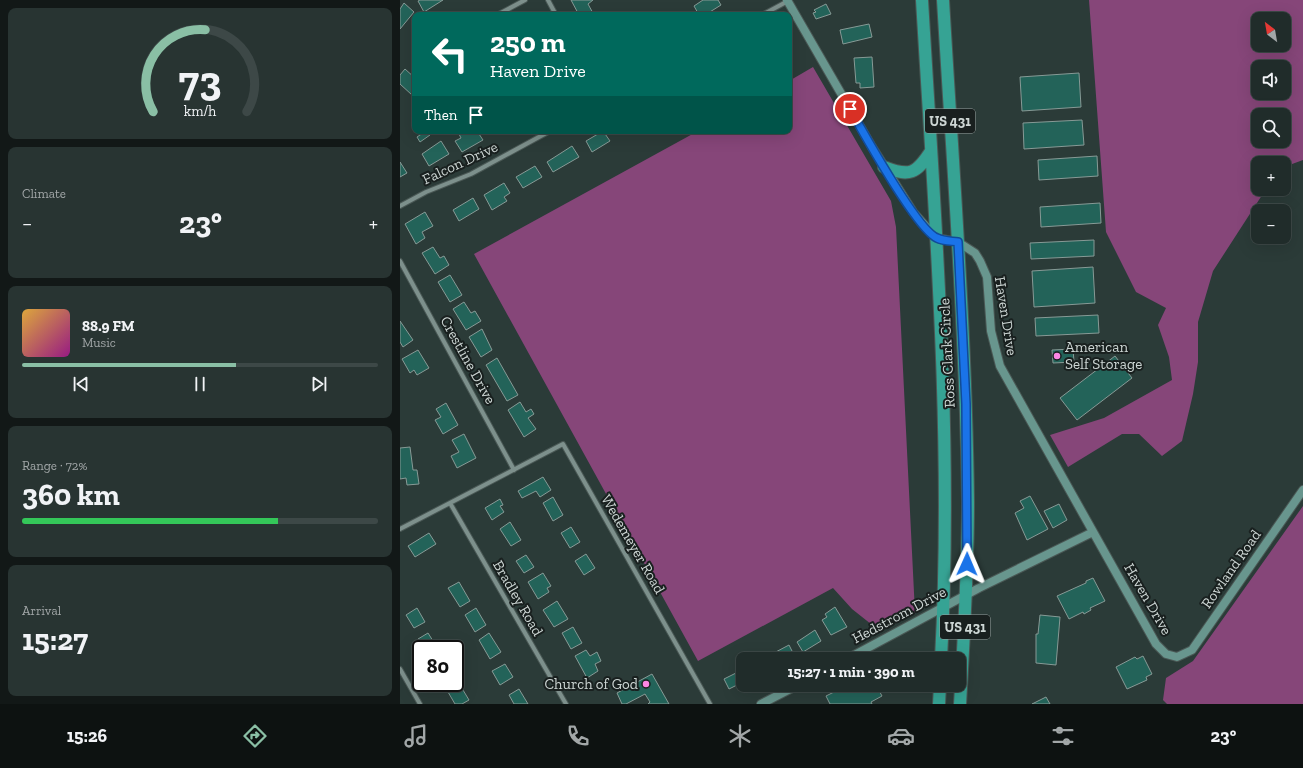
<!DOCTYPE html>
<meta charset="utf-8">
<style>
:root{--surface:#202c2a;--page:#283432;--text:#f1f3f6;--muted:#a2a7a8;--line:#3d4847;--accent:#8abfa5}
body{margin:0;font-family:"Zilla Slab",serif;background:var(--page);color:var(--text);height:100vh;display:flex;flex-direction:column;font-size:15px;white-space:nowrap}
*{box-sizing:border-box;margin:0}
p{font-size:13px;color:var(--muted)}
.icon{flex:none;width:22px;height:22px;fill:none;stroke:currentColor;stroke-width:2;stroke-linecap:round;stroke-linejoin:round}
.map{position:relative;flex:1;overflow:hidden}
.drawer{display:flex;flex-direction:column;gap:8px;padding:8px;background:#121817;width:400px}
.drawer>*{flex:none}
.guide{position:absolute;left:12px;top:12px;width:380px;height:122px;border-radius:8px;box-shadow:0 4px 16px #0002,0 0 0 1px var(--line);background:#00695c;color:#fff;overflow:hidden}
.needle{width:26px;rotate:329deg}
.fabs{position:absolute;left:851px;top:12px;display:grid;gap:8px}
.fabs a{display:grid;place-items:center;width:40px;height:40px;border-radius:8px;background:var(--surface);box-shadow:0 4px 16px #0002,0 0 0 1px var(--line);font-size:20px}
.speed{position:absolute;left:12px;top:640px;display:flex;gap:8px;font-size:20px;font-weight:700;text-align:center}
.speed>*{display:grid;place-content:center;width:52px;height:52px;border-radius:50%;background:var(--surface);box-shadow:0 4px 16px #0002,0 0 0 1px var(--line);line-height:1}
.speed .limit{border:2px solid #111;border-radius:6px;background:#fff;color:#111}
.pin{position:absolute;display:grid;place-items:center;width:34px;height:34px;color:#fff;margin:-17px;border:2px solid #fff;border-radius:50%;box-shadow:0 1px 4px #0007}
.me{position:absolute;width:44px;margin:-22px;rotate:1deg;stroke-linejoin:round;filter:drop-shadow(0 0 3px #0008)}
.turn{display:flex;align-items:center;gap:14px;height:84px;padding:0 12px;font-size:18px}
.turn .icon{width:52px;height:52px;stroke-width:2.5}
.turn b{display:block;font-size:28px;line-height:34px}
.then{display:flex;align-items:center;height:38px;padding:0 12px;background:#0003;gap:8px;font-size:15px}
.big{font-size:30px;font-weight:800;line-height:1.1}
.drawer .tile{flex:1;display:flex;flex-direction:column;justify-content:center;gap:6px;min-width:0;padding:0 14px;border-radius:8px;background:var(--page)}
.drawer .dial{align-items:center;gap:0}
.dial svg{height:104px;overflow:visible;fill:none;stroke:var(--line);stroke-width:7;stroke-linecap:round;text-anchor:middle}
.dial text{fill:var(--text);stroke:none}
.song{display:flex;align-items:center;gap:12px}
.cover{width:48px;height:48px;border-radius:6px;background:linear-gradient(135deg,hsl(40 70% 55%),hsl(310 70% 35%))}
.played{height:4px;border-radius:2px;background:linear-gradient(90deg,var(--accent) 60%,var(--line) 60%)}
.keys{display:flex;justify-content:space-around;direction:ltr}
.heat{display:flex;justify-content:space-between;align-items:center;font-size:22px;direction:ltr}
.charge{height:6px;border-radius:3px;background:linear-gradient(90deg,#34c759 72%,var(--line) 0)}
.trip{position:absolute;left:336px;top:652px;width:230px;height:40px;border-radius:8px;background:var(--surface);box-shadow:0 4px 16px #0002,0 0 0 1px var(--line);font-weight:800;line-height:40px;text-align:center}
.dock{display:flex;height:64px;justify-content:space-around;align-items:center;background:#0d1211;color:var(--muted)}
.dock .icon{width:28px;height:28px}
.dock .active{color:var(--accent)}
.dock b{font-size:18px;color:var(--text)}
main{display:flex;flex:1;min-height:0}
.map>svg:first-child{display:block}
</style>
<main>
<section class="drawer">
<div class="tile dial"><svg viewBox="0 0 100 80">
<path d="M14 69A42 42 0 1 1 86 69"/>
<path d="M14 69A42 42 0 0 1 54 6" stroke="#8abfa5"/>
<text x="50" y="56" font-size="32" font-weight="700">73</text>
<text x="50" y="72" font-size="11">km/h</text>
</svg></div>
<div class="tile"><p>Climate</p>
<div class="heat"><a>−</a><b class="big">23°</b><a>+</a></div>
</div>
<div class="tile">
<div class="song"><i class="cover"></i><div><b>88.9 FM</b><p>Music</p></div></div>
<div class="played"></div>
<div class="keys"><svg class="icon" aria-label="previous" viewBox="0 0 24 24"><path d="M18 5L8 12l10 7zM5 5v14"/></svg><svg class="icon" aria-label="pause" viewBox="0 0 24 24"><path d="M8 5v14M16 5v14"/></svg><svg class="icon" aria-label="next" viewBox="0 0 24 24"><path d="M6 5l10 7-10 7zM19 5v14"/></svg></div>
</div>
<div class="tile"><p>Range · 72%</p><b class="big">360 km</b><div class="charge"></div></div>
<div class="tile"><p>Arrival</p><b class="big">15:27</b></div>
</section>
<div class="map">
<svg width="903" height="704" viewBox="0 0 903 704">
<rect width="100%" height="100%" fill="#2b3b38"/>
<!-- forest -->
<path fill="#864679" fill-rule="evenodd" d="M689 0H903V160L884 167V163H858V189H866L813 271 798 322V362L793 394 782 441 762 456 739 434H722L668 467 650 435 704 418 772 380 769 357 758 325 766 308 736 292 706 232ZM858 19H884V45H858ZM858 67H884V93H858ZM858 115H884V141H858Z
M413 67 491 201 496 227 515 613 476 628 452 609 433 588 298 661 74 254 298 131H389V81Z
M903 506V704H767L763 700 766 678 793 661Z"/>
<!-- building -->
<path fill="#236359" stroke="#879a96" d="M20 0H43L24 12 18 1Z
M171 0H193L188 4 194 15H179Z
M303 0H318L321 5 305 15H299L294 6Z
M4 3 14 12 0 29V9Z
M426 4 431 14 416 19 413 13 416 12 414 10Z
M469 24 472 37 443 44 440 30Z
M472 57 474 87 460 88V83H456L454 58Z
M5 69 15 78V92L12 95 0 84V75Z
M679 73 681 107 622 111 620 77Z
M682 120 684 145 624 149 623 123Z
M26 131 30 135 20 142 17 137Z
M60 131H77L83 140 62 152 55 141 61 138 58 132Z
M203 131 210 141 192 152 186 141Z
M41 141 49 154 29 166 22 154Z
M172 146 179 157 153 172 147 162Z
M697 156 698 176 639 180 638 160Z
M0 162 7 173 0 177Z
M135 166 142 177 123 188 116 177Z
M104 183 110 193 104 197 107 201 92 210 84 195Z
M73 198 79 209 59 221 53 210Z
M700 203 701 223 641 227 640 207Z
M25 212 33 226 22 232 25 238 16 244 5 224Z
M694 240V256L631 259 630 243Z
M33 247 40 258 44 256 49 265 35 274 22 253Z
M693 267 695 303 634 307 632 271Z
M50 275 62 295 50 302 38 282Z
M64 302 71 313 75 311 81 321 66 330 53 309Z
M698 315 699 333 636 336 635 318Z
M0 321 13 340 3 347 0 342Z
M82 329 92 350 81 357 69 337Z
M673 349 674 362 653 363 652 350Z
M18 350 29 368 17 375 14 370 10 373 2 359Z
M715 356 732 378 677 420 660 398Z
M97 358 118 395 107 401 86 365Z
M120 402 126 412 131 409 134 414 128 418 136 429 124 437 108 410Z
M46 403 58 425 43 434 35 420 41 417 36 409Z
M64 434 76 458 57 468 51 456 59 452 52 440Z
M10 447 13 470H17L19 484 7 485 6 478 0 479V448Z
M143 477 151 490 140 497 136 491 122 498 118 491Z
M630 496 648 529 627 540 615 513 624 508 620 501Z
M153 497 163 515 153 521 143 503Z
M100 499 103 505 100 506 104 512 92 520 85 508Z
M659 504 667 520 653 528 644 511Z
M110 522 121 540 111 546 100 529Z
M171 527 180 542 170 548 161 533Z
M29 533 36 544 15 557 8 546Z
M186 554 195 568 184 575 175 561Z
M126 555 134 567 124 573 116 561Z
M143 573 151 586 147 588 149 592 138 599 128 582Z
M693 578 705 601 690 608 691 610 684 614 683 612 669 619 657 596 686 583V581Z
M59 582 70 601 60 607 48 588Z
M157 601 168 619 154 627 143 610Z
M435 607 447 627 431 635 422 620 427 617 425 614Z
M17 608 25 622 14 628 6 615Z
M76 608 86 625 75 632 65 615Z
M640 615 660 617 656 665 636 663V634H638Z
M173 627 182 643 171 649 162 633Z
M415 630 421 641 403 652 397 642Z
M28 633 38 649H24L18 639Z
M89 633 101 652 90 659 79 640Z
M389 645 395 657 391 659H372L370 655Z
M186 650 190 656 197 652 201 661 195 664 198 671 187 678 175 656Z
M743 656 752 674 746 677 747 680 727 689 716 667 735 657 737 659Z
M105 664 113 677 100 685 92 671Z
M336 673 341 683 329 689 324 679Z
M252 674 269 704H248L250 702 245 694 226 704H222L217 693Z
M60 685 69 700 62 704H55L48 692Z
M448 685H476L482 696 471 702 472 704H430L426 696Z
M119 689 128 704H114L109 695Z
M646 697 650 704H632Z"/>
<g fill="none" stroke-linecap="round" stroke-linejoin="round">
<!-- street casing -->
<g stroke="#4a5855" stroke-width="6">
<path id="street" d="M148 0 156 15
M97 15 125 0
M362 15 388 1
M0 206 26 192 71 174 150 131
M0 261 114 470
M50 503 166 704
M0 529 163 444 310 704
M0 669 20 704"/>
</g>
<!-- secondary casing -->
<g stroke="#4a5855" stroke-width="10">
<path id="secondary" d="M387 0 472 147 513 212 536 238 558 242 575 253 580 261 587 277 591 331 600 366 756 644 766 654 777 657 792 650 903 490
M447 659 579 588 693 532
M361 704 398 685"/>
</g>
<!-- highway casing -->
<g stroke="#4a5855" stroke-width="14">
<path id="highway" d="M522 0C535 219 553 439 541 659
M543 0C553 167 566 335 568 502 568 570 564 637 560 704
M484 167C510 177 516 174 531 151
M539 704 540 685"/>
</g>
<!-- street -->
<use href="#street" stroke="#7d908c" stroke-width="4"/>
<!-- secondary -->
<use href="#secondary" stroke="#68968e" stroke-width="8"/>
<!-- highway -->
<use href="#highway" stroke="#36a394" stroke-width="12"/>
</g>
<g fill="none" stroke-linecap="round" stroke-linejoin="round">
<!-- route casing -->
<g stroke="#114b97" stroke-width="10">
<path id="route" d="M450 109C463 132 517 230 537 238 543 241 551 241 558 242L566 404 567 564"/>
</g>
<!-- route -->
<use href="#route" stroke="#1a73e8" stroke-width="7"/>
</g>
<!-- markers -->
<g fill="#fc86e4" stroke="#19201f" stroke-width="1.5">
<circle cx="657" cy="356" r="4"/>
<circle cx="246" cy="684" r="4"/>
</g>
<g text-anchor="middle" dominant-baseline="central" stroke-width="4" stroke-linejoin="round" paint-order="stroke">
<!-- shield labels -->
<g fill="#19201f" stroke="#979f9e" stroke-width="1">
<rect x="525" y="109" width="50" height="24" rx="3"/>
<rect x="540" y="615" width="50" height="24" rx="3"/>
</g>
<g font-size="14" font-weight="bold" fill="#cdd6d4">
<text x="550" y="121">US 431</text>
<text x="565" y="627">US 431</text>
</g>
<!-- street labels -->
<g font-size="15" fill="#cdd6d4" stroke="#19201f">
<text transform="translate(60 163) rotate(-25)">Falcon Drive</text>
<text transform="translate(606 316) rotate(81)">Haven Drive</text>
<text transform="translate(547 353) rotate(-93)">Ross Clark Circle</text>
<text transform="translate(68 360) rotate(61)">Crestline Drive</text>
<text transform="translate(233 544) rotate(60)">Wedemeyer Road</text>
<text transform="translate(831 569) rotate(-55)">Rowland Road</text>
<text transform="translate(118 598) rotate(60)">Bradley Road</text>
<text transform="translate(748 599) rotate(60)">Haven Drive</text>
<text transform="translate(499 615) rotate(-28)">Hedstrom Drive</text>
</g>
<!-- poi labels -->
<g font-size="15" fill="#cdd6d4" stroke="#19201f" text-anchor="start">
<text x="665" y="347">American<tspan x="665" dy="17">Self Storage</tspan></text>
<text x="238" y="684" text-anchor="end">Church of God</text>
</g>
</g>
</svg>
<div class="fabs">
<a><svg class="needle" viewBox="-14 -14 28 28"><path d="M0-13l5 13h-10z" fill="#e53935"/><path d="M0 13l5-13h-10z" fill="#a2a7a8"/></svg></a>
<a><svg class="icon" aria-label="sound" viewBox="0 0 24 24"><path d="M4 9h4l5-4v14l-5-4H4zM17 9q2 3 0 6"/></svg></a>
<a><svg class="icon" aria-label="search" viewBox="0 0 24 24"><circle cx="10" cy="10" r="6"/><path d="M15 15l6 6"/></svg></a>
<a>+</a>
<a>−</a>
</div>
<div class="speed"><div class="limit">80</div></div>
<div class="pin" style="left:450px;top:109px;background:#d93025"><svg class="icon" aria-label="arrive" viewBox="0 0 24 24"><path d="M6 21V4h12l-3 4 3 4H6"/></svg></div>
<svg class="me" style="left:567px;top:564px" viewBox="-20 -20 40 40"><path d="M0-17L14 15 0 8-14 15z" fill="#1a73e8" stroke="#fff" stroke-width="4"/></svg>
<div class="trip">15:27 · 1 min · 390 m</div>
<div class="guide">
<div class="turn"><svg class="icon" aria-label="left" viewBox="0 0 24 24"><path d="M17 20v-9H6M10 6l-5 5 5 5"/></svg><div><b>250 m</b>Haven Drive</div></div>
<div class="then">Then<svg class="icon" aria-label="arrive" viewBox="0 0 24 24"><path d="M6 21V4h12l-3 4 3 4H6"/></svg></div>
</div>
</div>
</main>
<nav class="dock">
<b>15:26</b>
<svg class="icon active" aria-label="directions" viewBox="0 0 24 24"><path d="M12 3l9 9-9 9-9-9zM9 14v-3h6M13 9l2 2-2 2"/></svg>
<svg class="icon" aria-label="music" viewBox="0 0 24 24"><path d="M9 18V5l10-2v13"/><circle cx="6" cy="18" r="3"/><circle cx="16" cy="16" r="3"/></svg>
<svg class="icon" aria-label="phone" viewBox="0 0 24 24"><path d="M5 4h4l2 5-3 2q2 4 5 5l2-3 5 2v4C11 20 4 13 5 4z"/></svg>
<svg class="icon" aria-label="climate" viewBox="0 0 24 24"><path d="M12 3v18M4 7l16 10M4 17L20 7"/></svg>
<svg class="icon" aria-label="car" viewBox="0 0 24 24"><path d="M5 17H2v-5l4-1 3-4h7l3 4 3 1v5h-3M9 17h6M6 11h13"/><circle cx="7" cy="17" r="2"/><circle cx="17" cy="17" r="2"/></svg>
<svg class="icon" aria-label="filters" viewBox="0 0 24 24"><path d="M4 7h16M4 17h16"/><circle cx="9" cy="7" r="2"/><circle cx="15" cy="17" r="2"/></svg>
<b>23°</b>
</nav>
